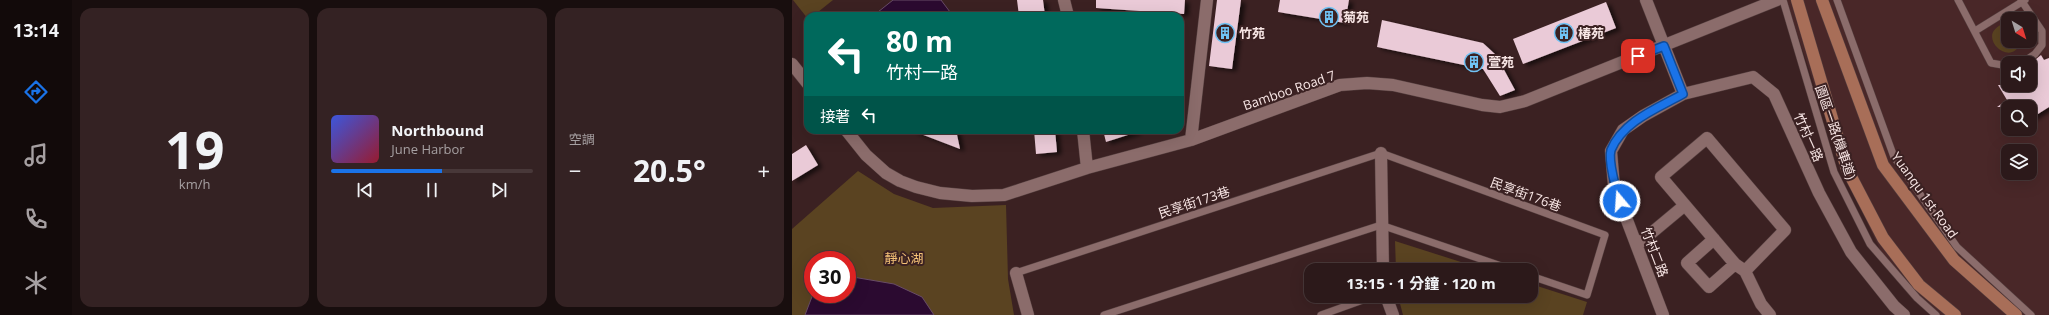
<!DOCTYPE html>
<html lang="zh-TW">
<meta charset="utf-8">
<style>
:root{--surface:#2c191a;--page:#342223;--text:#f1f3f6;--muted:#a6a0a2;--line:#483839;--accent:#1a73e8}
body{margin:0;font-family:"Open Sans","Noto Sans TC",sans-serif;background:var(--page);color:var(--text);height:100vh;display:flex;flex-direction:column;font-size:15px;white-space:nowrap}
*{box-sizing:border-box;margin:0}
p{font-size:13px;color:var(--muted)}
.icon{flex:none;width:22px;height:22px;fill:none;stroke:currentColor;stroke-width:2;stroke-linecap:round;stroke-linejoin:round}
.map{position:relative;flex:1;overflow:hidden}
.sheet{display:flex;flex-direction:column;gap:8px;padding:8px;background:#180e0e;width:720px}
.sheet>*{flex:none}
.top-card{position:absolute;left:12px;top:12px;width:380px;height:122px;border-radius:12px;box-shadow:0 4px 16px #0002,0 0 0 1px var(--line);background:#00695c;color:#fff;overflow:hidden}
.needle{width:26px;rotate:142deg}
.tools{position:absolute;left:1209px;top:12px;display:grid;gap:8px}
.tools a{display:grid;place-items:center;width:36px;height:36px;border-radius:8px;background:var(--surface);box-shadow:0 4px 16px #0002,0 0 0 1px var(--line);font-size:20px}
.speed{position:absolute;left:12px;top:251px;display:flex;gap:8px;font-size:20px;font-weight:700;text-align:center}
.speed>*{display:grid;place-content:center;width:52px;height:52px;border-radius:50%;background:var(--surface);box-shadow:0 4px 16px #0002,0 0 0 1px var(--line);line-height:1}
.speed .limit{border:6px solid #d22;background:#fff;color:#111}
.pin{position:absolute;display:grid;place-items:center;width:34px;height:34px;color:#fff;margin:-17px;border-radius:8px;box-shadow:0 2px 6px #0006}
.me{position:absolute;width:44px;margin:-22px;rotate:342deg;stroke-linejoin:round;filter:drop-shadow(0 0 3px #0008)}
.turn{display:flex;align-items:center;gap:14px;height:84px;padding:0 16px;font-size:18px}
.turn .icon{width:52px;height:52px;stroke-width:2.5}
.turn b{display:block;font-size:28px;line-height:34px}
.then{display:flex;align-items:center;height:38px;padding:0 16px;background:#0003;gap:8px;font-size:15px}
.big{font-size:30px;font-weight:700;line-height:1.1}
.sheet .widget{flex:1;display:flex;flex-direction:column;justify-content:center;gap:6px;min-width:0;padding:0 14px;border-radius:12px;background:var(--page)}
.sheet .dial{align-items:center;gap:0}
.dial b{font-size:52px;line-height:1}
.song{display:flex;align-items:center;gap:12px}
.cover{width:48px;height:48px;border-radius:6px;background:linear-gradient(135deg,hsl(230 70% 55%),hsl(350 70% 35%))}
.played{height:4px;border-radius:2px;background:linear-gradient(90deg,var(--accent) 55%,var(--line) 55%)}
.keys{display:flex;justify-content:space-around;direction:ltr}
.heat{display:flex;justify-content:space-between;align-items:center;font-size:22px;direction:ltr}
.sheet .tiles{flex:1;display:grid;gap:8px;grid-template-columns:repeat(3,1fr)}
.trip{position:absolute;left:512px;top:263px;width:234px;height:40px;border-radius:12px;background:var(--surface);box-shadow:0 4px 16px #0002,0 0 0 1px var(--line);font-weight:700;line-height:40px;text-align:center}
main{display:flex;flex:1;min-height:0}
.menu{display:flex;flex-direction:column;width:72px;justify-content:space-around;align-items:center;background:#120a0a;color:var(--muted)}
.menu .icon{width:28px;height:28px}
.menu .active{color:var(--accent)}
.menu b{font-size:18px;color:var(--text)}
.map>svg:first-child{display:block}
</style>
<main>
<nav class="menu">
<b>13:14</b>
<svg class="icon active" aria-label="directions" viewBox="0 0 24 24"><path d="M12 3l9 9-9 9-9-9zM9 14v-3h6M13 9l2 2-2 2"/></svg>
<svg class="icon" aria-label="music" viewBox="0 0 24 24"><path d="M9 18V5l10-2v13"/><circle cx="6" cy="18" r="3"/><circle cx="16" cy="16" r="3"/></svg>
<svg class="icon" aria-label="phone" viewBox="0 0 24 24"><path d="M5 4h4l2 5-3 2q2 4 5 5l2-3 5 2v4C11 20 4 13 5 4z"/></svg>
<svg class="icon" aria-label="climate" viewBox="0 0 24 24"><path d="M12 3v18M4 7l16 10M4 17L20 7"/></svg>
</nav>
<section class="sheet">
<div class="tiles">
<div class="widget dial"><b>19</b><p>km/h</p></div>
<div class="widget">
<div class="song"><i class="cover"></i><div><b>Northbound</b><p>June Harbor</p></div></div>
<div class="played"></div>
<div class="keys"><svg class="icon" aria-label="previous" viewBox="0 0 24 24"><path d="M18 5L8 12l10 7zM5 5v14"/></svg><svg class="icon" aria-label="pause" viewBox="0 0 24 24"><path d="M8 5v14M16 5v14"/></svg><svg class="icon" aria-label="next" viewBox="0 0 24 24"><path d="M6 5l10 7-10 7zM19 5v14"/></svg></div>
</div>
<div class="widget"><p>空調</p>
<div class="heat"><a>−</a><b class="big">20.5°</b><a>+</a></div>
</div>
</div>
</section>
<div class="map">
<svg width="1257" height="315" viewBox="0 0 1257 315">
<defs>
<filter id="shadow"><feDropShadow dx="4.5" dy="2.5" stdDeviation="2" flood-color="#0009"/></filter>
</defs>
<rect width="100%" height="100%" fill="#3b2122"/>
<!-- built -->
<path fill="#492728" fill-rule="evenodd" d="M994 0H1257V315H1143L1095 264 1051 172ZM1216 19H1238V41H1216ZM1216 63H1238V85H1216ZM1216 107H1238V129H1216ZM1216 151H1238V173H1216Z"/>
<!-- green -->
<path fill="#5a4321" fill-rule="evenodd" d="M1 0H41L21 16H16V19Z
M1214 23 1216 24V41H1229C1220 72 1179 33 1214 23Z
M66 171 102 194 141 208 214 205 216 279 222 315H0V229ZM21 260H55V294H21Z
M603 241 694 270H604Z
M739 284 795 302 791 315H611L606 296H739Z"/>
<!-- water -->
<path fill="#2b0a30" stroke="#684c66" d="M101 0H149L161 16H81Z
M55 276 102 284 130 297 142 315H13L21 294H55Z"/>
<!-- building -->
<path fill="#eacad7" filter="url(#shadow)" d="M225 0H251L253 16H227Z
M304 0H393L392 14 304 8Z
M425 0H449L440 69 417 66Z
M488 0H557L553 23 486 12Z
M814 2 824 28 731 64 721 39Z
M590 20 691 43 704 55 723 90 708 96 691 69 585 47Z
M1249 55 1252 60 1257 58V107L1238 119V107H1205L1215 100 1206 85H1238V64Z
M122 130H164L168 149 121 131Z
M242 130H263L265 152 244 154Z
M311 130H344L345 132 314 142Z
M14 145 26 165 0 181V154Z"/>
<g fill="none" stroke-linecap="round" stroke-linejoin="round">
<!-- lane casing -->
<g stroke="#553f3f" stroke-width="8">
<path id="lane" d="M991 0 1042 172 1078 244 1125 298 1144 315
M1045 0 1102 157 1165 247 1239 315
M1166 0 1199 63 1216 66
M1229 0 1250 31V45L1243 54 1230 63
M1183 31 1233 0
M224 273 589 153 813 235 795 295 739 276
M312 315 589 225 721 270
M529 315 582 296"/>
</g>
<!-- street casing -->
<g stroke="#553f3f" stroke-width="13">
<path id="street" d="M272 0 276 16
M854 0 891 94
M0 64 16 84
M54 130 74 155 94 173 108 181 124 187 148 193 180 196 212 195 295 168 399 140 548 85 575 83 601 85 690 105 708 107 733 101 985 0
M291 130 295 168
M915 138 993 230 953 271 943 264 869 177Z
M399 140 415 0
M589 153 591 270
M922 239 895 263 917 287 943 264
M845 245 893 205
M953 271 969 304 978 315
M224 273 236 315
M594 296 601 315
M871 315 822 186 819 151 831 130 851 116 891 94 961 77 982 94 1027 193 1059 252 1102 306 1112 315"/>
</g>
<!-- secondary casing -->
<g stroke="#553f3f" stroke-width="13">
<path id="secondary" d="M1005 0 1055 169 1091 238 1127 285 1163 315
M1030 0 1091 165 1162 260 1224 315"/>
</g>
<!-- lane -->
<use href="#lane" stroke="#8b6c6b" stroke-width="7"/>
<!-- street -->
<use href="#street" stroke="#8b6c6b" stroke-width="12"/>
<!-- secondary -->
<use href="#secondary" stroke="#a86e58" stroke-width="12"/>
</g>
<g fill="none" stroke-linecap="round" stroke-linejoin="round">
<!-- route casing -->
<g stroke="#114b97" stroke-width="10">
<path id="route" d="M828 201C824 191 816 160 819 150 831 121 866 108 891 94L872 46 846 56"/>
</g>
<!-- route -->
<use href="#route" stroke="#1a73e8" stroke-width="7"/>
</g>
<!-- icons -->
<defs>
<g id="building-ring" transform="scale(1)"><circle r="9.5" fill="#3b2122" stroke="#70c2f4" stroke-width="1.5"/><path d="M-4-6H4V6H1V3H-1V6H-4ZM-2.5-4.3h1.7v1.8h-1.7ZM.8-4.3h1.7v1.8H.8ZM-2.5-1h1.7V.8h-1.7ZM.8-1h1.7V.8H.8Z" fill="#70c2f4"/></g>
</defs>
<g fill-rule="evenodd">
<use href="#building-ring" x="537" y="17"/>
<use href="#building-ring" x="433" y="33"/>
<use href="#building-ring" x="772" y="33"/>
<use href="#building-ring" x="682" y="62"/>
</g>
<g text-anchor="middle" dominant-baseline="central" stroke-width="4" stroke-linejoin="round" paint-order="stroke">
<!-- poi labels -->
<g font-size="13" font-weight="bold" fill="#f8e6e5" stroke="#3b2122" text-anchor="start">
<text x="551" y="17">菊苑</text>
<text x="447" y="33">竹苑</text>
<text x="786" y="33">椿苑</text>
<text x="696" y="62">萱苑</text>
</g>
<!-- street labels -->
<g font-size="13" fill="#f8e6e5" stroke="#3b2122">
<text transform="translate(497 90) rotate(-19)">Bamboo Road 7</text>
<text transform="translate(1044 132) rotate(71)">園區一路(機車道)</text>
<text transform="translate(1017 137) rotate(66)">竹村一路</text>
<text transform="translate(734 194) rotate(20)">民享街176巷</text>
<text transform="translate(1133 195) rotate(54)">Yuanqu 1st Road</text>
<text transform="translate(402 202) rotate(-18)">民享街173巷</text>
<text transform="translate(863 252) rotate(69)">竹村二路</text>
</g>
<!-- park labels -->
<g font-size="13" fill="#f5c277" stroke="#3b2122">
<text x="112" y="258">靜心湖</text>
</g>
</g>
</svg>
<div class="tools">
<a><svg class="needle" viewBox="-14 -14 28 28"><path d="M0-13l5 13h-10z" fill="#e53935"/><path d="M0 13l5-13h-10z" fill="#a6a0a2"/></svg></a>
<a><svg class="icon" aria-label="sound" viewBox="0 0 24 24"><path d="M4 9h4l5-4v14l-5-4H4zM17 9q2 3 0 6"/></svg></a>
<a><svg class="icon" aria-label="search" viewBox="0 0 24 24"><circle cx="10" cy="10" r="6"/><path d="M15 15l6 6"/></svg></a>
<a><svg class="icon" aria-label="layers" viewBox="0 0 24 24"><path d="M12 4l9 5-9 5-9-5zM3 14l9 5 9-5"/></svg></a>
</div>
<div class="speed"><div class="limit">30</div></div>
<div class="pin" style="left:846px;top:56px;background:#d93025"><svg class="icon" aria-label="arrive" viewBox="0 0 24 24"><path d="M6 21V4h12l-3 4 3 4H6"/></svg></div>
<svg class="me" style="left:828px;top:201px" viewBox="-20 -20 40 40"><circle r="17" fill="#1a73e8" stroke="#fff" stroke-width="3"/><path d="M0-11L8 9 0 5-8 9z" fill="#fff"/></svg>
<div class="trip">13:15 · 1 分鐘 · 120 m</div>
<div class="top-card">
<div class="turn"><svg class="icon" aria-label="left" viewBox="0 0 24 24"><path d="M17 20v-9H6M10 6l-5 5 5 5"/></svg><div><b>80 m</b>竹村一路</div></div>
<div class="then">接著<svg class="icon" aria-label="left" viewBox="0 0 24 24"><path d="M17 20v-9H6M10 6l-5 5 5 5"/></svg></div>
</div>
</div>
</main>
